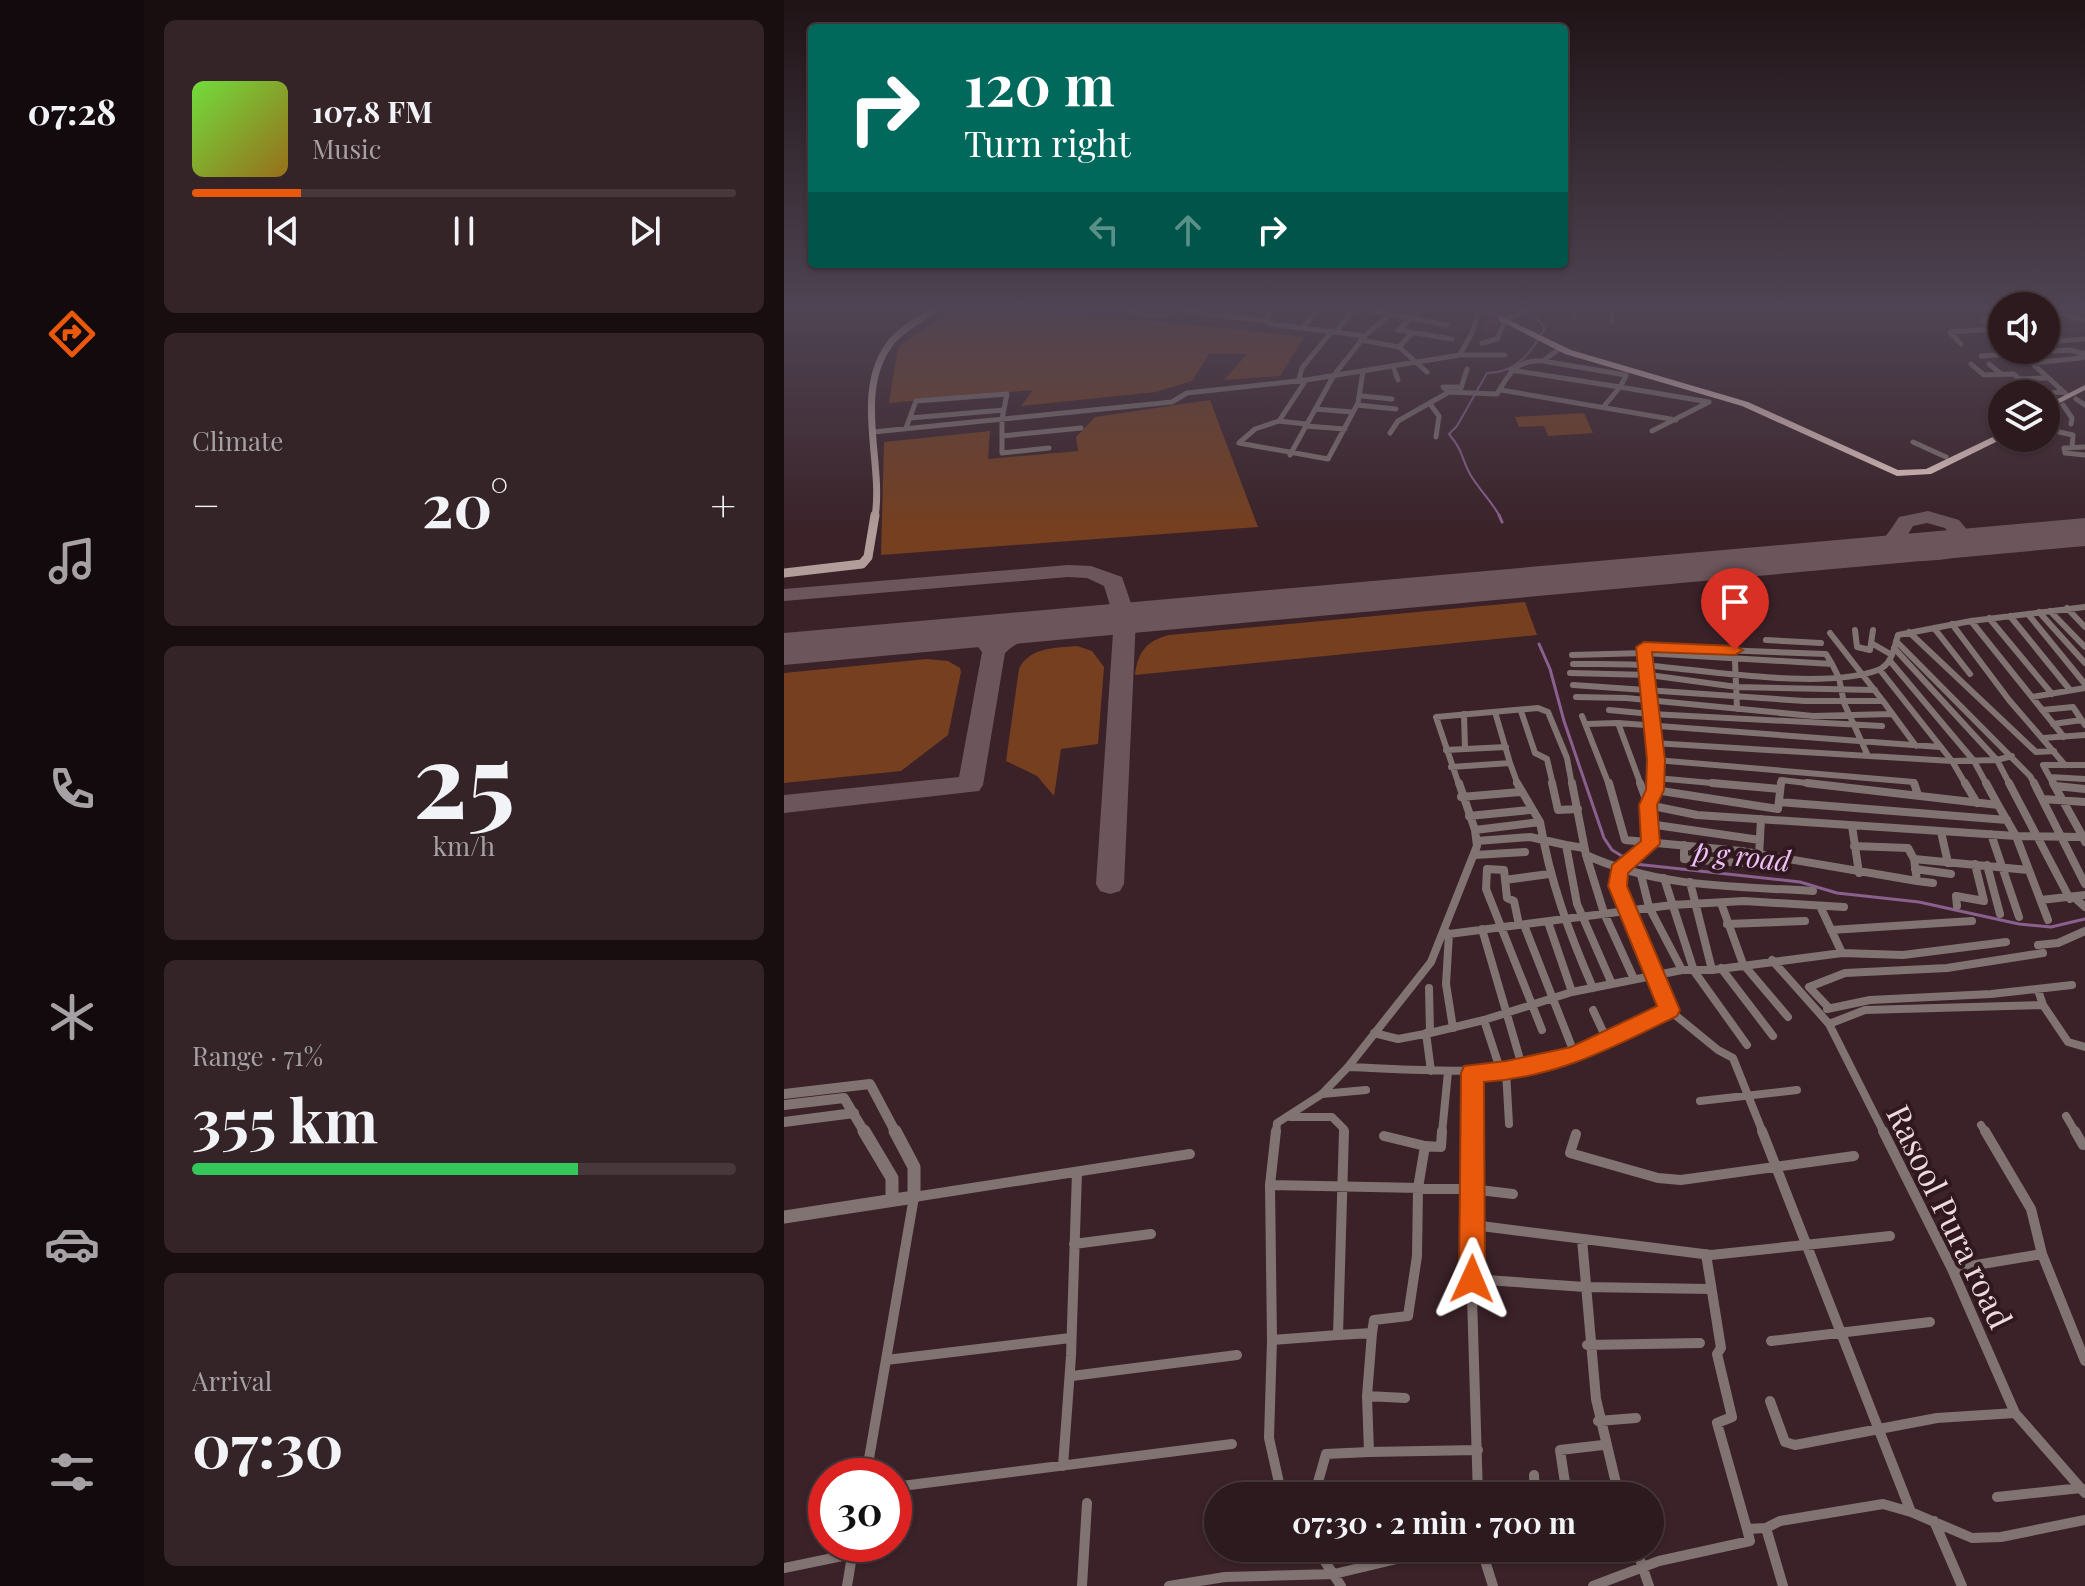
<!DOCTYPE html>
<meta charset="utf-8">
<style>
:root{--surface:#2c1a1e;--page:#342327;--text:#f1f3f6;--muted:#a6a1a4;--line:#48383c;--accent:#ea580c}
body{margin:0;font-family:"Playfair Display",serif;background:var(--page);color:var(--text);height:100vh;display:flex;flex-direction:column;font-size:30px;white-space:nowrap}
*{box-sizing:border-box;margin:0}
p{font-size:26px;color:var(--muted)}
.icon{flex:none;width:44px;height:44px;fill:none;stroke:currentColor;stroke-width:2;stroke-linecap:round;stroke-linejoin:round}
.map{position:relative;flex:1;overflow:hidden}
.panel{display:flex;flex-direction:column;gap:20px;padding:20px;background:#180e10;width:640px}
.panel>*{flex:none}
.banner{position:absolute;left:24px;top:24px;width:760px;height:244px;border-radius:8px;box-shadow:0 2px 6px #0004,0 0 0 2px var(--line);background:#00695c;color:#fff;overflow:hidden}
.fabs{position:absolute;left:1204px;top:292px;display:grid;gap:16px}
.fabs a{display:grid;place-items:center;width:72px;height:72px;border-radius:50%;background:var(--surface);box-shadow:0 2px 6px #0004,0 0 0 2px var(--line);font-size:40px}
.speed{position:absolute;left:24px;top:1458px;display:flex;gap:16px;font-size:40px;font-weight:700;text-align:center}
.speed>*{display:grid;place-content:center;width:104px;height:104px;border-radius:50%;background:var(--surface);box-shadow:0 2px 6px #0004,0 0 0 2px var(--line);line-height:1}
.speed .limit{border:12px solid #d22;background:#fff;color:#111}
.pin{position:absolute;display:grid;place-items:center;width:68px;height:68px;color:#fff;margin:-82px -34px;border-radius:50% 50% 50% 0;rotate:-45deg;box-shadow:0 0 8px #0007}
.pin .icon{rotate:45deg}
.me{position:absolute;width:88px;margin:-44px;rotate:1deg;stroke-linejoin:round;filter:drop-shadow(0 0 6px #0008)}
.turn{display:flex;align-items:center;gap:28px;height:168px;padding:0 24px;font-size:36px}
.turn .icon{width:104px;height:104px;stroke-width:2.5}
.turn b{display:block;font-size:56px;line-height:68px}
.lanes{display:flex;align-items:center;height:76px;padding:0 24px;background:#0003;justify-content:center;gap:40px;direction:ltr}
.lanes .off{opacity:.35}
.big{font-size:60px;font-weight:700;line-height:1.1}
.panel .card{flex:1;display:flex;flex-direction:column;justify-content:center;gap:12px;min-width:0;padding:0 28px;border-radius:12px;background:var(--page)}
.panel .dial{align-items:center;gap:0}
.dial b{font-size:104px;line-height:1}
.song{display:flex;align-items:center;gap:24px}
.cover{width:96px;height:96px;border-radius:12px;background:linear-gradient(135deg,hsl(100 70% 55%),hsl(40 70% 35%))}
.played{height:8px;border-radius:4px;background:linear-gradient(90deg,var(--accent) 20%,var(--line) 20%)}
.keys{display:flex;justify-content:space-around;direction:ltr}
.heat{display:flex;justify-content:space-between;align-items:center;font-size:44px;direction:ltr}
.charge{height:12px;border-radius:6px;background:linear-gradient(90deg,#34c759 71%,var(--line) 0)}
.trip{position:absolute;left:420px;top:1482px;width:460px;height:80px;border-radius:40px;background:var(--surface);box-shadow:0 2px 6px #0004,0 0 0 2px var(--line);font-weight:700;line-height:80px;text-align:center}
main{display:flex;flex:1;min-height:0}
.tab-bar{display:flex;flex-direction:column;width:144px;justify-content:space-around;align-items:center;background:#120a0c;color:var(--muted)}
.tab-bar .icon{width:56px;height:56px}
.tab-bar .selected{color:var(--accent)}
.tab-bar b{font-size:36px;color:var(--text)}
.map>svg:first-child{display:block}
</style>
<main>
<nav class="tab-bar">
<b>07:28</b>
<svg class="icon selected" aria-label="directions" viewBox="0 0 24 24"><path d="M12 3l9 9-9 9-9-9zM9 14v-3h6M13 9l2 2-2 2"/></svg>
<svg class="icon" aria-label="music" viewBox="0 0 24 24"><path d="M9 18V5l10-2v13"/><circle cx="6" cy="18" r="3"/><circle cx="16" cy="16" r="3"/></svg>
<svg class="icon" aria-label="phone" viewBox="0 0 24 24"><path d="M5 4h4l2 5-3 2q2 4 5 5l2-3 5 2v4C11 20 4 13 5 4z"/></svg>
<svg class="icon" aria-label="climate" viewBox="0 0 24 24"><path d="M12 3v18M4 7l16 10M4 17L20 7"/></svg>
<svg class="icon" aria-label="car" viewBox="0 0 24 24"><path d="M5 17H2v-5l4-1 3-4h7l3 4 3 1v5h-3M9 17h6M6 11h13"/><circle cx="7" cy="17" r="2"/><circle cx="17" cy="17" r="2"/></svg>
<svg class="icon" aria-label="filters" viewBox="0 0 24 24"><path d="M4 7h16M4 17h16"/><circle cx="9" cy="7" r="2"/><circle cx="15" cy="17" r="2"/></svg>
</nav>
<section class="panel">
<div class="card">
<div class="song"><i class="cover"></i><div><b>107.8 FM</b><p>Music</p></div></div>
<div class="played"></div>
<div class="keys"><svg class="icon" aria-label="previous" viewBox="0 0 24 24"><path d="M18 5L8 12l10 7zM5 5v14"/></svg><svg class="icon" aria-label="pause" viewBox="0 0 24 24"><path d="M8 5v14M16 5v14"/></svg><svg class="icon" aria-label="next" viewBox="0 0 24 24"><path d="M6 5l10 7-10 7zM19 5v14"/></svg></div>
</div>
<div class="card"><p>Climate</p>
<div class="heat"><a>−</a><b class="big">20°</b><a>+</a></div>
</div>
<div class="card dial"><b>25</b><p>km/h</p></div>
<div class="card"><p>Range · 71%</p><b class="big">355 km</b><div class="charge"></div></div>
<div class="card"><p>Arrival</p><b class="big">07:30</b></div>
</section>
<div class="map">
<svg width="1301" height="1586" viewBox="0 0 1301 1586">
<rect width="100%" height="100%" fill="#3a2228"/>
<!-- green -->
<path fill="#763f1f" d="M165 311C285 311 402 323 520 337L496 376 440 380 463 354H425L408 381 372 392 237 406 249 390 105 403 114 347Z
M426 400 474 527 97 555 100 442 206 431 204 459 294 451 292 437 311 417Z
M800 413 809 433 764 436 760 426 735 427 731 417Z
M741 602 753 635 351 675C354 652 362 641 385 635Z
M293 646 308 651 320 667 314 744 277 749 270 796 253 776 222 761 235 669C245 647 272 648 293 646Z
M143 659 164 661 176 668 177 672 164 735 117 771 0 783V673Z"/>
<g fill="none" stroke-linecap="round" stroke-linejoin="round">
<!-- stream-far1 -->
<path stroke="#8a608e" stroke-width="2" d="M716 517C708 501 695 490 686 474 677 458 680 452 665 434L673 426 703 373C732 373 748 352 761 328L751 317 739 311"/>
<!-- stream -->
<path stroke="#8a608e" stroke-width="3" d="M715 515 718 522
M755 644 766 669 780 721 820 838 828 850 851 864 1016 882 1053 893 1135 902 1235 924 1267 927 1301 919"/>
<!-- taxiway -->
<path fill="#6c565c" fill-rule="evenodd" d="M1144 511 1175 520 1194 543C1175 569 1114 559 1083 558L1073 552 1076 548C1100 542 1101 538 1115 517ZM1143 523 1161 528 1173 543 1166 547 1117 546 1129 526Z
M284 565 307 566 338 577 352 618 340 884 336 891 326 894 316 891 312 884 330 618 320 586 303 578 284 577 0 601V589Z
M250 619 258 621 261 626C251 637 234 640 221 653L199 785 195 791 0 813V795L175 777 198 652 191 643 168 638 165 633 176 626 207 633 211 638 217 631Z"/>
<!-- runway -->
<path fill="#6c565c" fill-rule="evenodd" d="M1301 518V546L0 665V633Z"/>
<!-- minor-far3 -->
<path stroke="#817371" stroke-width="5" d="M341 311 380 316 385 311
M402 311 483 321
M485 311 483 321 486 324 581 336 550 375 506 455
M591 311 663 325
M636 311 614 330 668 339
M788 311 790 317
M828 311V321
M1269 311 1301 320
M1218 313 1199 320 1218 337
M519 327 531 313
M552 332 566 314
M1262 332 1274 341
M584 333 607 314
M577 340 615 347 628 333
M1262 342 1301 339
M698 343 713 339 722 319 741 311
M1177 344 1166 332 1210 329
M615 347 643 372
M676 354 688 333 695 311
M1238 354 1282 394
M1197 356 1286 350 1296 353
M759 361 842 375
M1249 363 1297 358 1300 357 1296 353H1301
M1187 364 1200 375 1230 374 1251 394 1280 392
M1205 364 1217 374
M609 366 614 380
M727 370 836 387 842 376
M1235 379 1263 378
M519 380 515 379 518 368 548 331
M522 380 495 421 522 424
M676 387H659L665 392 713 394C725 373 733 359 759 361L776 348
M677 388 683 369
M717 390 892 420
M578 396 608 399
M1292 399 1301 405
M646 404 655 416 652 437
M573 405 612 409
M821 405 836 387 925 402
M1279 405 1288 418 1287 424
M531 409 568 412
M1262 417 1275 432 1289 435 1288 447
M126 418 220 410
M495 421 471 429 455 443 544 459 574 403 579 371
M521 426 561 429
M122 428 132 401 223 394 218 419V453L265 448
M868 431 923 403
M89 432 388 402 403 393 522 380 676 355H721
M606 433 614 421 665 392
M218 436 297 428
M1129 442 1162 457
M1301 447 1280 448 1281 453 1301 455"/>
<!-- minor-far2 -->
<path stroke="#817371" stroke-width="6" d="M1283 608 1301 627
M1266 611 1301 647
M1255 612 1301 663
M1244 614 1301 684
M1226 616 1286 690
M1205 618 1268 694
M1187 621 1280 737
M1168 624 1225 700 1281 765
M1150 628 1186 674
M1071 630 1073 647 1086 650 1089 630
M1125 632 1252 752 1270 751
M982 640 1037 643
M1112 641 1246 776 1251 785
M1089 644 1108 655
M1110 648 1213 760 1226 785
M788 655 861 653 1048 664 1055 678 1060 703 1084 756
M951 661 953 709
M1106 661 1190 761 1203 785
M789 664C815 664 842 663 869 666 925 671 1042 690 1094 670 1108 665 1110 648 1114 635L1187 621 1301 607
M1048 664 1042 654 860 647 867 714 1098 726
M1096 670 1168 761 1182 785
M786 673 865 675 953 687 1091 690
M789 685 1021 701H1099L1046 633
M792 697 842 698 1029 716 1108 714
M1248 697 1301 688
M1099 701 1132 746
M825 710 867 714 870 785
M1258 710 1289 707 1301 725
M737 711 751 753 763 759 769 785
M680 714 681 749
M798 716 825 785
M834 723 857 785
M802 724 834 723 1156 747
M1269 724 1298 720
M1259 738 1301 735
M869 743 1168 761 1213 760 1228 756
M662 750 722 747
M872 760 1130 782 1131 785
M726 763 734 785
M667 767 726 763 711 712
M1266 777 1301 779
M872 778 950 785
M675 785 652 717 754 708 764 712 783 758 788 785
M996 785 997 780 1040 785
M1270 785 1259 765H1301"/>
<!-- minor-far1 -->
<path stroke="#817371" stroke-width="8" d="M733 783 756 822
M768 783 774 810 794 809
M788 783 802 855 820 913 850 979
M825 783 841 840 957 851 1133 881 1130 859 1244 870
M856 783 864 805 866 844
M928 783 996 789
M1023 783 1214 805 1232 836 1299 837 1301 842
M1130 783 1134 795
M1181 783 1193 803
M1202 783 1214 805
M1225 783 1286 899
M1250 783 1301 884
M1269 783 1299 837
M1272 786 1301 789
M871 790 994 809 997 783
M677 797 736 792
M1259 799 1301 802
M995 802 1223 820
M864 805 870 783
M864 805 913 815 1232 836 1264 920
M685 816 746 810
M865 824 976 840
M1068 826 1075 873
M691 830 756 822C766 881 785 933 809 988
M1157 832 1164 863
M1207 834 1235 917
M693 841 746 837 782 845
M866 844 835 870 834 886 885 1010 934 1050 949 1058 979 1133
M900 845V859L958 863 957 851
M1070 846 1124 848 1130 859
M800 848 782 845 793 904 828 984
M691 855 741 852
M802 855C874 888 951 886 1029 891
M975 856 977 819
M1203 865 1216 914
M1131 869 1167 874
M857 875 865 907 898 970
M880 878 910 971 963 1045
M721 880 765 874
M1133 881 1149 883
M906 882 928 970
M1291 898 1301 907
M1257 900 1301 895
M937 903 959 964 1004 1017
M1036 906 1058 953
M1173 906 1172 896 1200 901 1191 864
M764 922 788 992
M943 924 1021 921
M735 925 730 901 723 898 720 870 703 869 702 889 758 1030
M740 925 791 1055
M698 929 738 1066
M1047 930 1188 921
M660 931 665 934 888 905 960 901 1060 907
M665 934 662 984 669 1028
M1254 945 1274 943 1301 931
M988 960 1045 1024 1100 1133
M937 968 989 1036
M645 988 646 1033
M1254 990 1259 1005 1284 1042 1301 1047
M1045 1008 1025 987 1061 973 1163 968 1259 953
M1043 1009 1086 1000 1207 994 1288 985
M809 1010 823 1040
M700 1020 716 1069
M1045 1024 1081 1010 1259 1005
M590 1033 614 1039 646 1033 700 1020 788 992 898 970H928L1058 953 1119 955 1222 942
M642 1033 647 1071
M564 1067C644 1070 726 1079 802 1051 831 1040 858 1024 885 1010
M722 1071 725 1124
M538 1094 582 1090
M916 1101 1013 1090
M1282 1116 1292 1133
M506 1117H548L560 1129V1133
M1197 1125 1202 1133
M492 1133 493 1123 538 1094 564 1067 647 962 693 846 691 830 675 783
M658 1133 664 1072
M688 1133V1073"/>
<!-- minor -->
<path stroke="#817371" stroke-width="10" d="M492 1131 486 1185 488 1340 485 1438 498 1496
M688 1131 687 1263 694 1496
M978 1131 1127 1512
M1099 1131 1168 1269 1231 1413 1301 1493
M1291 1131 1299 1145
M792 1134 786 1153 874 1178 897 1180 1070 1156
M641 1146 657 1147 658 1131
M486 1185 687 1189 729 1194
M689 1225 927 1255 1106 1236
M798 1239 812 1399 835 1496
M290 1244 367 1234
M922 1254 937 1348 933 1354 948 1417 933 1423 963 1529
M1258 1254 1301 1361
M1168 1269 1258 1254 1247 1209 1201 1131
M688 1279 801 1287 926 1289
M554 1335 588 1333 590 1320 624 1316 633 1256 634 1188 641 1146 600 1136
M488 1340 554 1335 560 1131
M987 1341 1146 1322
M803 1345 916 1343
M102 1360 286 1338
M288 1376 453 1355
M583 1396 621 1398
M986 1401 1001 1442 1011 1445 1153 1418 1231 1413
M814 1421 852 1418
M585 1452 694 1450
M279 1466 287 1356 293 1172
M750 1475 751 1496
M82 1476 130 1197 406 1154
M110 1487 448 1444
M530 1496 542 1454 585 1452 583 1396 588 1333
M783 1496 776 1450 819 1445
M1213 1497 1297 1488
M1150 1521 1178 1586
M982 1528 999 1586
M532 1548 557 1586
M697 1548 709 1586
M852 1548 865 1586
M0 1568 68 1554
M63 1586 70 1544
M298 1586 303 1503
M385 1586 441 1577 550 1574 659 1548
M809 1586 875 1561 966 1541 963 1529 982 1528 996 1521 1099 1504 1127 1512 1188 1538 1217 1537 1301 1520"/>
<!-- tertiary-far1 -->
<path stroke="#817371" stroke-width="10" d="M0 1094 86 1084 112 1133
M0 1105 60 1098 81 1133
M0 1122 70 1113"/>
<!-- tertiary -->
<path stroke="#817371" stroke-width="13" d="M80 1131 108 1178V1199
M0 1217 130 1197V1167L111 1131"/>
<!-- secondary-far1 -->
<path stroke="#b29d9a" stroke-width="7" d="M91 517C100 461 68 390 108 341 118 329 135 320 148 311"/>
<!-- secondary -->
<path stroke="#b29d9a" stroke-width="9" d="M0 573 78 564 84 557 91 515"/>
<!-- trunk -->
<path fill="#eaccc7" fill-rule="evenodd" d="M697 311H706L787 350 964 402 1114 470 1142 469 1215 434H1218V438H1220L1147 474 1113 476 958 406 781 354Z
M1301 385V390L1262 410V405Z"/>
</g>
<!-- wall -->
<path fill="#63254f" d="M714 323 710 332H701L702 325Z"/>
<!-- building -->
<path fill="#732b5c" stroke="#501e40" stroke-width="2" d="M706 314 714 317 710 326 702 325Z"/>
<!-- sky -->
<linearGradient id="sky" x2="0" y2="1"><stop stop-color="#201316"/><stop offset="0.58" stop-color="#4f4453"/><stop offset="1" stop-color="#4f4453" stop-opacity="0"/></linearGradient>
<rect width="1301" height="533" fill="url(#sky)"/>
<!-- route -->
<path fill="#ea580c" stroke="#983908" stroke-width="2" d="M860 642 951 646 959 650 951 655 868 652 881 760 880 790 873 805 876 844 844 873 843 886 896 1010 893 1016C828 1048 774 1077 700 1082L701 1279 697 1288 688 1291 678 1288 675 1279 677 1073 680 1066 722 1061 787 1047 873 1006 824 886 828 865 857 841 855 805 862 790 863 760 852 647Z"/>
<g text-anchor="middle" dominant-baseline="central" stroke-width="8" stroke-linejoin="round" paint-order="stroke">
<!-- water labels -->
<g font-size="28" font-style="italic" fill="#eec1f9" stroke="#30181e">
<text transform="translate(958 855) rotate(6)">p g road</text>
</g>
<!-- near-street labels -->
<g font-size="32" fill="#ecdbde" stroke="#30181e">
<text transform="translate(1167 1216) rotate(64)">Rasool Pura road</text>
</g>
</g>
</svg>
<div class="fabs">
<a><svg class="icon" aria-label="sound" viewBox="0 0 24 24"><path d="M4 9h4l5-4v14l-5-4H4zM17 9q2 3 0 6"/></svg></a>
<a><svg class="icon" aria-label="layers" viewBox="0 0 24 24"><path d="M12 4l9 5-9 5-9-5zM3 14l9 5 9-5"/></svg></a>
</div>
<div class="speed"><div class="limit">30</div></div>
<div class="pin" style="left:951px;top:650px;background:#d93025"><svg class="icon" aria-label="arrive" viewBox="0 0 24 24"><path d="M6 21V4h12l-3 4 3 4H6"/></svg></div>
<svg class="me" style="left:688px;top:1279px" viewBox="-20 -20 40 40"><path d="M0-17L14 15 0 8-14 15z" fill="#ea580c" stroke="#fff" stroke-width="4"/></svg>
<div class="trip">07:30 · 2 min · 700 m</div>
<div class="banner">
<div class="turn"><svg class="icon" aria-label="right" viewBox="0 0 24 24"><path d="M7 20v-9h11M14 6l5 5-5 5"/></svg><div><b>120 m</b>Turn right</div></div>
<div class="lanes"><svg class="icon off" aria-label="left" viewBox="0 0 24 24"><path d="M17 20v-9H6M10 6l-5 5 5 5"/></svg><svg class="icon off" aria-label="ahead" viewBox="0 0 24 24"><path d="M12 20V5M6 11l6-6 6 6"/></svg><svg class="icon" aria-label="right" viewBox="0 0 24 24"><path d="M7 20v-9h11M14 6l5 5-5 5"/></svg></div>
</div>
</div>
</main>
